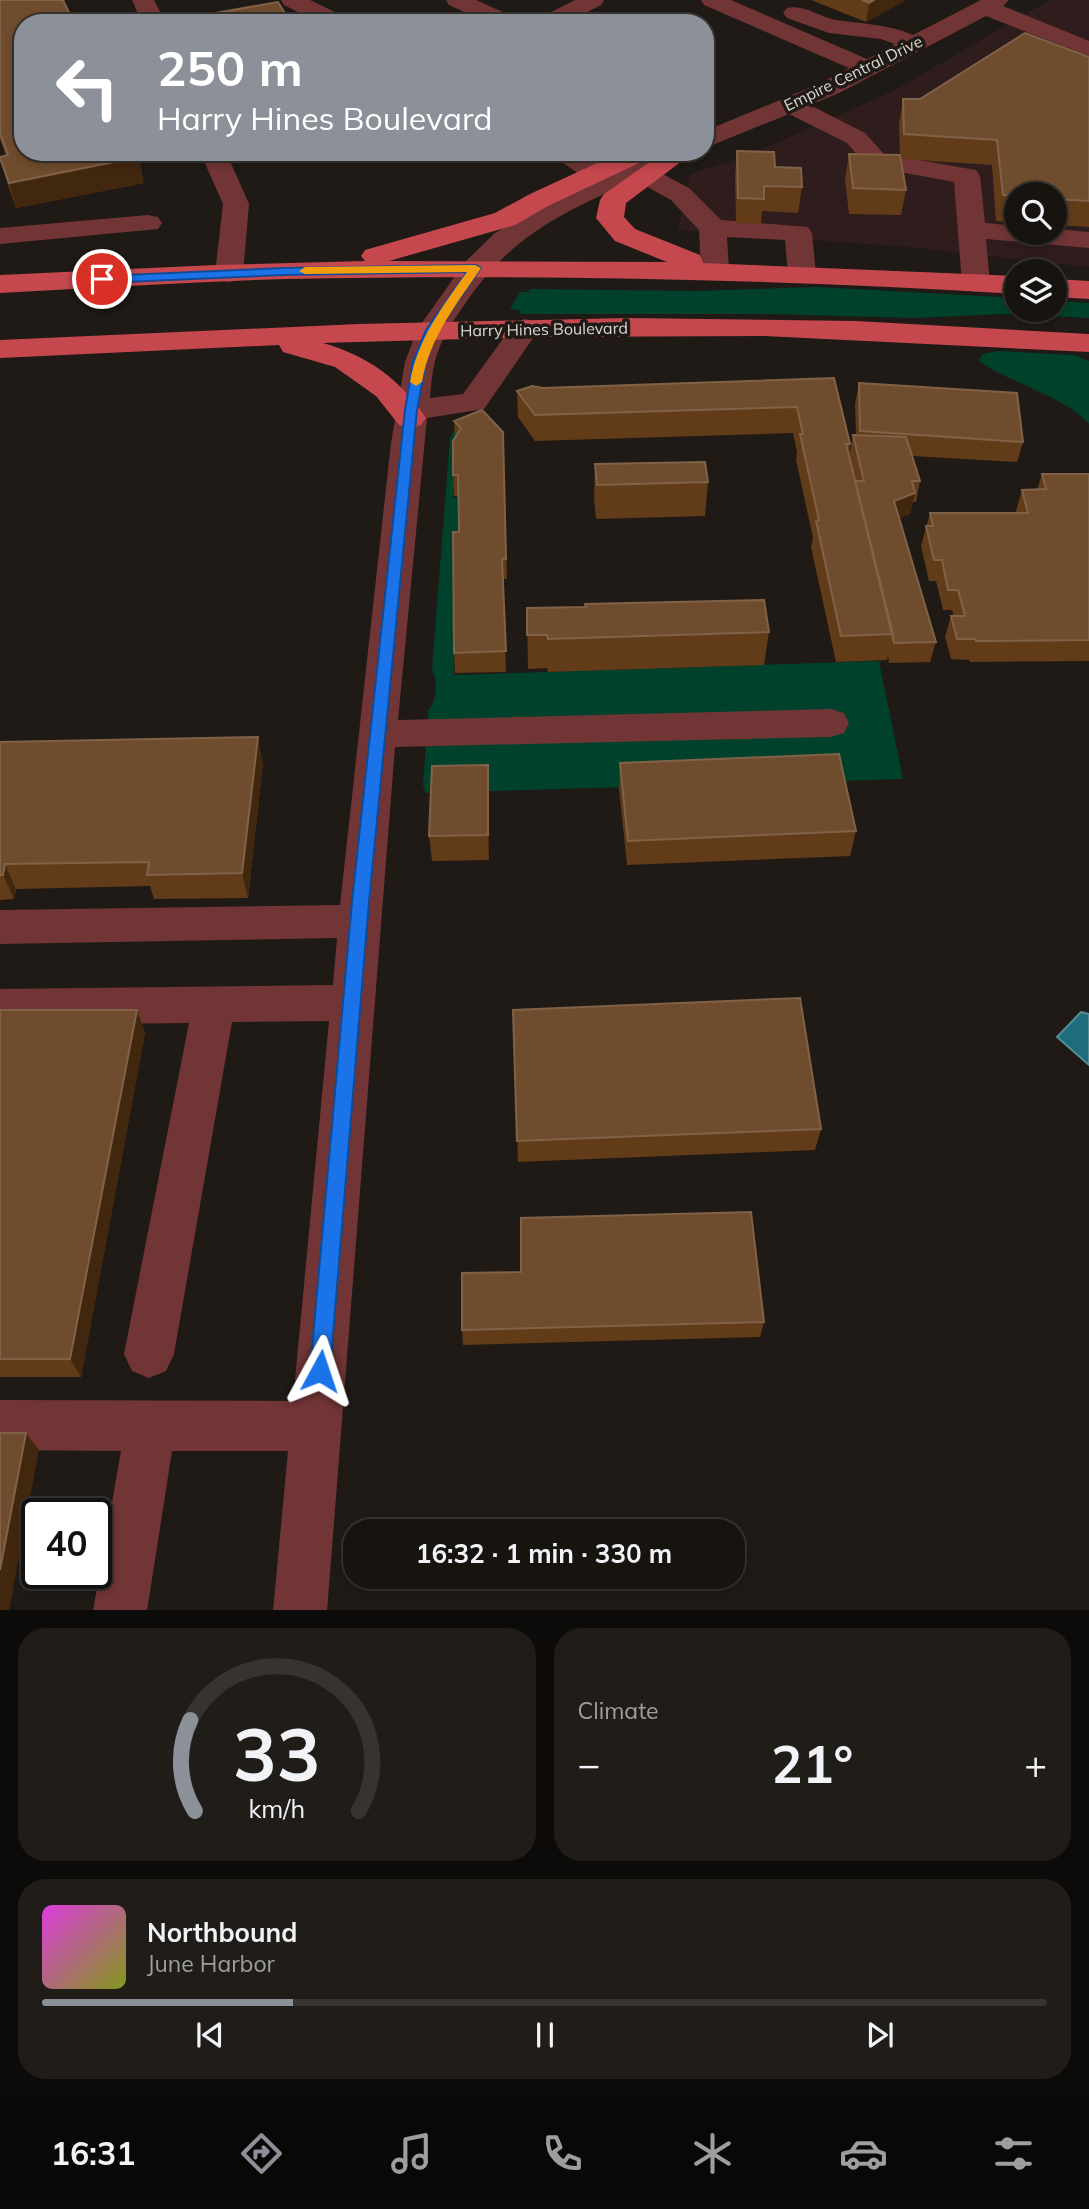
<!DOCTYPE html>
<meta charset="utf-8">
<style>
:root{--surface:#171410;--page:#201d19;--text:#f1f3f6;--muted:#9e9e9f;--line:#363330;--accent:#8c9099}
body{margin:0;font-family:Mulish,sans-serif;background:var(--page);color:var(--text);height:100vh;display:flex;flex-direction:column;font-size:26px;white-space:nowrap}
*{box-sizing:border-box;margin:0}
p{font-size:23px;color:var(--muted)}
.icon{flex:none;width:38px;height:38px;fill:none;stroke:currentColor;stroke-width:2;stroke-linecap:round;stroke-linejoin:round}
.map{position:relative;height:1610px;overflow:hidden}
.drawer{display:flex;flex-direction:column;gap:18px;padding:18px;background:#0d0b09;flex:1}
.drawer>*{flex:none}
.top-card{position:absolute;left:14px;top:14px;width:700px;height:147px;border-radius:28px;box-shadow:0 4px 10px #0003,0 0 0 2px var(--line);background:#8c9099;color:#fff;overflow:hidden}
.controls{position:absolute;left:1004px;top:182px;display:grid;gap:14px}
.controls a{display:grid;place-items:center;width:63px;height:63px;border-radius:50%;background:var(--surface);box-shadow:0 4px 10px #0003,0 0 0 2px var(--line);font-size:35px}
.speed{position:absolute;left:21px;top:1498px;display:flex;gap:14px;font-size:35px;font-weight:700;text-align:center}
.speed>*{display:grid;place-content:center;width:91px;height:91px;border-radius:50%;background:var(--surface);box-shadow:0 4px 10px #0003,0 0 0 2px var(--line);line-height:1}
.speed .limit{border:4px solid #111;border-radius:10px;background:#fff;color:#111}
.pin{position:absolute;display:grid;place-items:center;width:60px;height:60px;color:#fff;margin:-30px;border:4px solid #fff;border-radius:50%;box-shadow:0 2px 7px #0007}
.me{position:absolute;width:77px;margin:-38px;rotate:5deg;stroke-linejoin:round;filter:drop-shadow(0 0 5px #0008)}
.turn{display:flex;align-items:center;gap:24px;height:147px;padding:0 28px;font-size:32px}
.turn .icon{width:91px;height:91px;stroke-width:2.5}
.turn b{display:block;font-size:49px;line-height:60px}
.big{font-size:52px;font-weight:700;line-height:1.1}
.drawer .widget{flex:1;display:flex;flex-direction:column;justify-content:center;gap:10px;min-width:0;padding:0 24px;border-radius:28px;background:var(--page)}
.drawer .dial{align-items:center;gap:0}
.dial svg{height:182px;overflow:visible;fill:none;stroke:var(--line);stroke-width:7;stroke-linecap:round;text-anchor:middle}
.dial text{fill:var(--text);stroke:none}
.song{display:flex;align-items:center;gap:21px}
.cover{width:84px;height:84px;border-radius:10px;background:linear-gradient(135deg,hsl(300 70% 55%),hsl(70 70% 35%))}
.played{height:7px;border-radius:4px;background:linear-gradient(90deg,var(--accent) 25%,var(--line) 25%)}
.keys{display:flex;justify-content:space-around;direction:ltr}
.heat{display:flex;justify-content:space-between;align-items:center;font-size:38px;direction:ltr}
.drawer .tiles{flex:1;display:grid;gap:18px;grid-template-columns:1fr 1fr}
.widget:last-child{grid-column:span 2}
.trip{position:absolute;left:343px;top:1519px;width:402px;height:70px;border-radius:28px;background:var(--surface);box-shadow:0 4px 10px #0003,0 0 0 2px var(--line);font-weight:700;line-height:70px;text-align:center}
.tabs{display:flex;height:112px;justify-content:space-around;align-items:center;background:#090806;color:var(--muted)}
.tabs .icon{width:49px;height:49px}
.tabs .on{color:var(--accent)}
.tabs b{font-size:32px;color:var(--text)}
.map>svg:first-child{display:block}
</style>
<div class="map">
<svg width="1089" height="1611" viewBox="0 0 1089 1611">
<rect width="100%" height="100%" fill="#1f1a15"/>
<!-- commercial -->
<path fill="#2f1c1c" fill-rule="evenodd" d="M1050 0H1089V267L907 247 678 230 690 174 747 156 895 90ZM1017 194H1055V233H1017Z"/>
<!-- green -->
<path fill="#00412b" d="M818 287 1017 298V310H1055V301L1089 303V318L1003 314 916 318 767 314H520L519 310 510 309 520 292H529L530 289 697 291Z
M998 351 1074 355 1089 361V424C1063 395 1011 384 979 361L982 354Z
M456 427 458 437 453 497H457L459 553 453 554 454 675 879 661 903 779 426 793 423 786 428 711C437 700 438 682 432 669L450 438Z"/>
<!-- water -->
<path fill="#1e6d7c" stroke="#578d97" stroke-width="2" d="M1081 1012 1089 1014V1065L1057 1037Z"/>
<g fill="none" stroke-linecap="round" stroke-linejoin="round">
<!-- minor -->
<path fill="#713536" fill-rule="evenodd" d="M132 0H154L166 23H142Z
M281 0H310L347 18 351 23H320L284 5Z
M446 0H476L516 18 520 23H488L449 5Z
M575 0H604L601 5 566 23H535L539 18Z
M701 0H731L867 59 895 44 881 39 829 33 787 18 783 13 787 8C804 4 819 17 836 20 863 24 887 24 913 35L981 0H1009L1003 6 1089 41V56L986 16 839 93 810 105 865 133 884 154 976 170 980 176 985 223 1017 226V233H1055V229L1089 232V248L986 239 990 283 986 289 976 292 966 289 962 283 954 182 867 166 847 143 789 114 705 148V131L821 83 849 68 704 5Z
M200 152H226L249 204 243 274 239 280 229 282 219 280 215 274 223 204Z
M550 152H581L611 171 655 152H690L686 157 657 171 689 188 721 220 808 227 812 233 816 274 812 280 802 282 792 280 788 274 785 240 727 237 729 270 725 276 715 278 705 276 701 270 699 230 671 200 635 180C562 213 511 235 465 304 452 322 441 339 435 361 432 373 431 386 430 398L463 394 515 322 525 319 535 322 540 328 484 409 427 418 398 720 831 709 844 713 849 723 844 733 831 737 395 747 327 1611H273L288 1451H172L147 1611H93L121 1451 0 1450V1400L293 1401 329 1021 232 1022 174 1354 166 1371 149 1378 132 1371 124 1354 189 1023 0 1025V989L333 985 337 938 0 944V910L340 905 391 443 405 362 417 330 465 262 495 233 555 196 590 181 554 157Z
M148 215 158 217 162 223 158 229 0 244V228Z"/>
<!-- major -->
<path fill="#c5484f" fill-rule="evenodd" d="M621 152H656L652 157 548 206 515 225 389 261 667 262 615 241 596 218 600 200 604 194 664 152H694L626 203 624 217 635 229 700 255 703 263 1017 276V294C773 279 530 274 286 279 190 282 95 288 0 293V275L215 265 365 261 361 256 365 250 495 213 530 194Z
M1055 279 1089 281V299L1055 297Z
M627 318 856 321 1089 334V352L764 336 538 337 323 343C368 356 400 379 426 418L421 425 410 428 399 425 376 396 335 367 283 352 279 345 0 358V340L359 324Z"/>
</g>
<!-- wall -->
<path fill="#623b19" d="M0 0 144 183 16 208 7 182 0 158 6 156 0 139Z
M811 0H906L866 22Z
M1089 57V227L1055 225V194H1017V222L996 221 992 165 901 159 906 190 901 215 849 214 845 179 849 154 900 155 899 124 903 99H920Z
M737 151 775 167 802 187 798 213 762 211 761 224 736 223 735 176Z
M834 378 850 444 849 456 853 435H856L855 404 859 383 1023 442 1017 462 912 456 920 481 916 502H913L910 514 899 518 936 642 930 662 889 663 888 656 887 660 836 662 811 547 813 538 796 460 797 452 793 433 535 441 518 417 517 391 543 388Z
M454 421 503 432 507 579H503L506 672 455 673 454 653 459 532 458 496H454L453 475 455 438Z
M595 464 708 482 705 516 596 519 594 498Z
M1042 474H1089V661L970 662 969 660 951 659 945 637 951 616H954L952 610H943L936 581H929L921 546 930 513H1016V511L1022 490H1037Z
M527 608 769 632 764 665 548 672 547 668 528 669Z
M0 742 263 763 248 898 154 899 150 886 16 889 14 899 0 900Z
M620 763 856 831 850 856 627 865 619 788Z
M488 765 489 860 432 861 429 836Z
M0 1010H137L145 1033 81 1377H0Z
M513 1010 821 1129 815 1150 518 1162Z
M521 1272 764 1322 760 1337 463 1345 462 1330Z"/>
<!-- shaded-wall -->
<path fill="#42270f" d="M874 0H906L866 22 869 3Z
M139 157 144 183 16 208 9 183Z
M915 493 910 514 889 522 894 501Z
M258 737 263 763 248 898 242 873Z
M488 765 489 790V860L488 835Z
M5 864 16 889 14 899 3 875Z
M137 1010 145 1033 81 1377 70 1359Z
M26 1433 39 1450 9 1611H0V1570Z"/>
<!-- building -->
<path fill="#6f4c2d" stroke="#806248" stroke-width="2" d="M0 0H63L74 23H23V152H136L139 157 9 183 0 158V157L8 155 0 133Z
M862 0H874L869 3Z
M278 2 291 23H196L193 17Z
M1025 33 1089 57V201L1055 199V194H1017V196L1003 195 997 140 904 134 903 99H920Z
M737 151 774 152 775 167 801 168 802 187 764 186V199L738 198Z
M849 154 900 155 906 190 853 188Z
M834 378 850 444H846L893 634 841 636 816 521 819 520 800 434H803L797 407 535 415 517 391 532 386 543 388Z
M859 383 1017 393 1023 442 860 431Z
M482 410 503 432 506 559H502L506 651 454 653 453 532H459L458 475H453V441L461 428 454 421Z
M853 435 906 437 920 481H912L915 493 894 501 936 642 894 643 855 481H864Z
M705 462 708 482 597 485 595 464Z
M1042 474H1089V640L976 641 975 639H957L951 616H965L958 590H948L942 560H934L926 526H933L930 513H1028L1022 490 1046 489Z
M764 600 769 632 548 639 547 635H527V608L586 607 585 604Z
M258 737 242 873 147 875 149 862 5 864 3 875H0V742Z
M839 754 856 831 628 841 620 763Z
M488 765V835L429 836 432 766Z
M800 998 821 1129 517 1141 513 1010Z
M0 1010H137L70 1359H0Z
M751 1212 764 1322 462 1330V1273L521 1272V1218Z
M0 1433H26L0 1570Z"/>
<!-- route -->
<path fill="#1a73e8" stroke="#114b97" stroke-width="2" d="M475 265 481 268 438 330 426 362 417 410 369 902 330 1371 327 1379 320 1382 313 1379 310 1371 352 902 405 410 413 362 426 330 467 272 284 275 102 283 96 279 102 276 284 268Z"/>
<!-- slow -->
<path fill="#f59e0b" d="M475 265 481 268C456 305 430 337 422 382L416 386 410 382C418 339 442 307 467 272L305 274 299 271 305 267Z"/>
<g text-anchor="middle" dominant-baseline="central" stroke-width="7" stroke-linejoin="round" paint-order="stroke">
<!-- far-street labels -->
<g font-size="16" fill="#dcd9d5" stroke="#1f1a15">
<text transform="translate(853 73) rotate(-26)">Empire Central Drive</text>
<text transform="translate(544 329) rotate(-1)">Harry Hines Boulevard</text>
</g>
</g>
</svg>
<div class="controls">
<a><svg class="icon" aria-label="search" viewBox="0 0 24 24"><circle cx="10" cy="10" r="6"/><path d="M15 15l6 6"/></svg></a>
<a><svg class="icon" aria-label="layers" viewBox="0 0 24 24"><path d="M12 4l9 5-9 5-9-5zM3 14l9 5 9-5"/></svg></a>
</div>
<div class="speed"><div class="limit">40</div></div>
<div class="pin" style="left:102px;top:279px;background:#d93025"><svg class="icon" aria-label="arrive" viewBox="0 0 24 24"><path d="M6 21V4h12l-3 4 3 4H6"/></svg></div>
<svg class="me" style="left:320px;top:1371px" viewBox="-20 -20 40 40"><path d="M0-17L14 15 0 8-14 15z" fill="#1a73e8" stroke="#fff" stroke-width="4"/></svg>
<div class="trip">16:32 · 1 min · 330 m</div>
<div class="top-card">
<div class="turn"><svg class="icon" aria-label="left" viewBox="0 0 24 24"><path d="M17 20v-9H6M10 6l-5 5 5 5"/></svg><div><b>250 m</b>Harry Hines Boulevard</div></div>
</div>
</div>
<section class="drawer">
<div class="tiles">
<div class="widget dial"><svg viewBox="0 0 100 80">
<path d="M14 69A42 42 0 1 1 86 69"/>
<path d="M14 69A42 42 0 0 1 12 29" stroke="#8c9099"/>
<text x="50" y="56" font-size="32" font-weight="700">33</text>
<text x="50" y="72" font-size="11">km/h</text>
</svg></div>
<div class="widget"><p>Climate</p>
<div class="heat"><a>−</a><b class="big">21°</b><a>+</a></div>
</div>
<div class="widget">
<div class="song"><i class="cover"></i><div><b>Northbound</b><p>June Harbor</p></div></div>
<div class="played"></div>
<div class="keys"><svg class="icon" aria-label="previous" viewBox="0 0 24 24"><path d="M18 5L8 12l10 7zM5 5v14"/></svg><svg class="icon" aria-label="pause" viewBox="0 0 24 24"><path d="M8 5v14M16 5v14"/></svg><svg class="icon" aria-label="next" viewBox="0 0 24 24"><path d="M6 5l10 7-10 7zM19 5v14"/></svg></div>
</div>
</div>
</section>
<nav class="tabs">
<b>16:31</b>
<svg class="icon on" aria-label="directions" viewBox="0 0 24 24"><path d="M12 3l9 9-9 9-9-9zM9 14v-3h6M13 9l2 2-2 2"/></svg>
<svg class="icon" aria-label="music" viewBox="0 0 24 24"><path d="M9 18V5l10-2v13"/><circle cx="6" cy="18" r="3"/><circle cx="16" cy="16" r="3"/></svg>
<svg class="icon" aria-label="phone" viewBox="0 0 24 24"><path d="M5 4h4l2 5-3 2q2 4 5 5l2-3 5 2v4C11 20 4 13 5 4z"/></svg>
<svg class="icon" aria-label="climate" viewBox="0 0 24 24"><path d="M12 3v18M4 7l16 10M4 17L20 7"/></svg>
<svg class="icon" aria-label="car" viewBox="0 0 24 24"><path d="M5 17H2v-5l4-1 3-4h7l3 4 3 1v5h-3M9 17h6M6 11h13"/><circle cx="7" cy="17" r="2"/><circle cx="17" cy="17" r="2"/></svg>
<svg class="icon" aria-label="filters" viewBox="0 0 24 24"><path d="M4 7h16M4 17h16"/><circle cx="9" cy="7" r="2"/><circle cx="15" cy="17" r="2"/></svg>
</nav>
